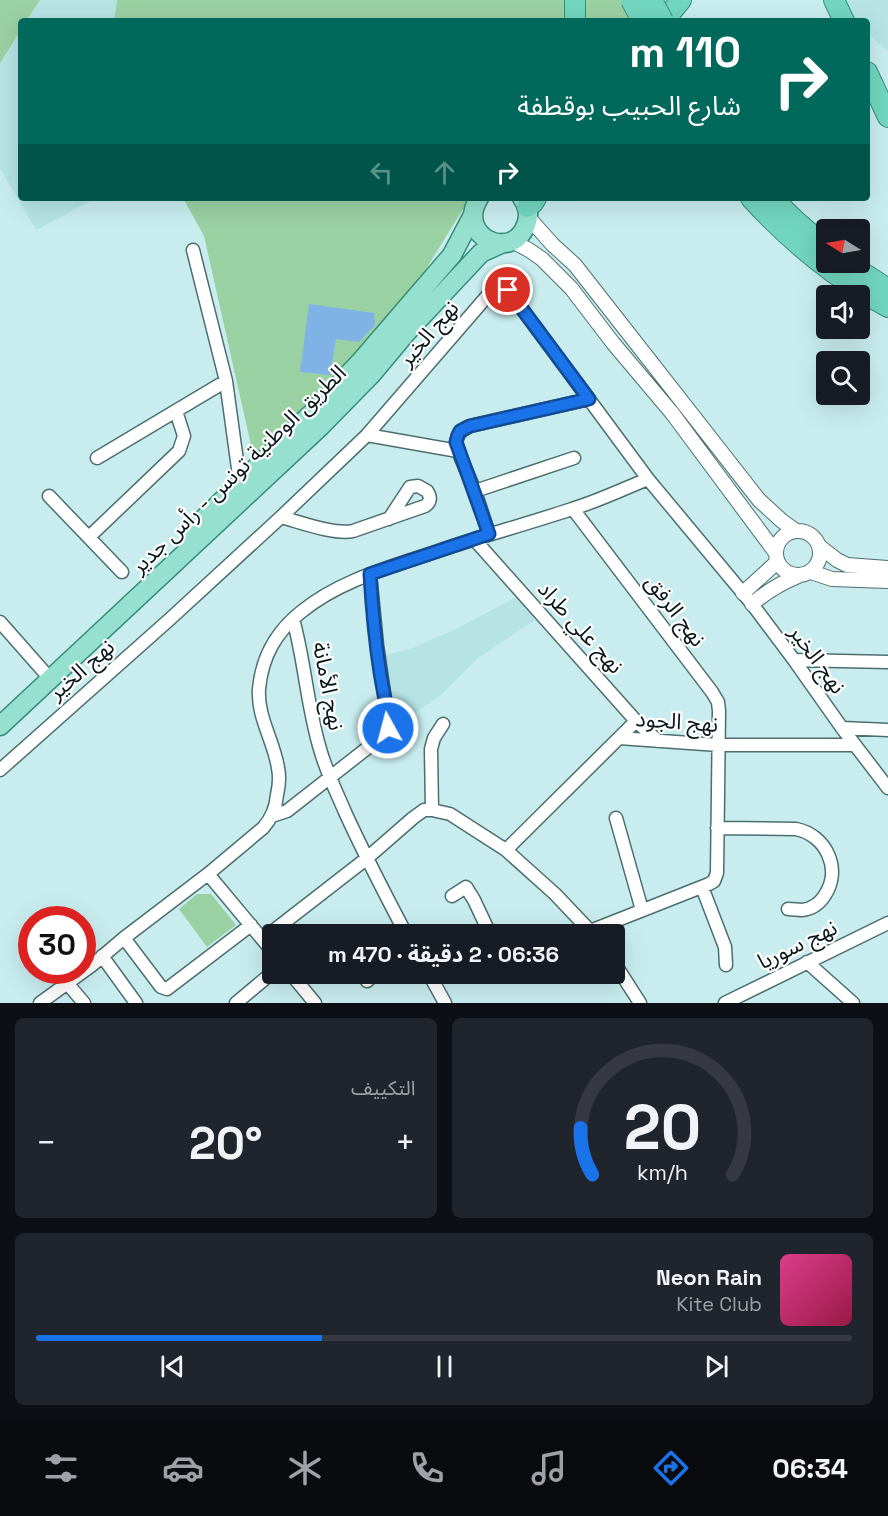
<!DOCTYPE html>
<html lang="ar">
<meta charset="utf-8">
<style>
:root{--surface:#171b24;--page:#20242c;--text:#f1f3f6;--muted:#9ea1a6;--line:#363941;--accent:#1a73e8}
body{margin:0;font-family:"Space Grotesk","Noto Sans Arabic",sans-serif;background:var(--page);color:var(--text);direction:rtl;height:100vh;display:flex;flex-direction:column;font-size:22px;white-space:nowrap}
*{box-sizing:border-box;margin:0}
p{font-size:20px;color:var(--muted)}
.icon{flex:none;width:33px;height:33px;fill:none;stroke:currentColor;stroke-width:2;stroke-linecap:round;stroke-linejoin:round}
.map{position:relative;height:1003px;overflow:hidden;direction:ltr}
.details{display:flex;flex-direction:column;gap:15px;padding:15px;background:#0d0f14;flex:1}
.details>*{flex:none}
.top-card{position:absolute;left:18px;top:18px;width:852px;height:183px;border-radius:6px;box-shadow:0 6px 24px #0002;direction:rtl;background:#00695c;color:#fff;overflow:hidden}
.needle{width:39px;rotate:281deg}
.fabs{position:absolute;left:816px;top:219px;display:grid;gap:12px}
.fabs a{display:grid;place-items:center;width:54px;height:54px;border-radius:6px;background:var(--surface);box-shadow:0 6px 24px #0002;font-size:30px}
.speed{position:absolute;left:18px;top:906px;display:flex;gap:12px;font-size:30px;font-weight:700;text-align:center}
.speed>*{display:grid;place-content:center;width:78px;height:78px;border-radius:50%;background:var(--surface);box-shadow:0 6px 24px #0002;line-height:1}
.speed .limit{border:9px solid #d22;background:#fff;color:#111}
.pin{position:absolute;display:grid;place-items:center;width:51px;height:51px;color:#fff;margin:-26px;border:3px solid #fff;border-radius:50%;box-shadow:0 2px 6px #0007}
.me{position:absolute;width:66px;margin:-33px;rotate:353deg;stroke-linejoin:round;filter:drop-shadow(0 0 4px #0008)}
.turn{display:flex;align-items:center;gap:21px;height:126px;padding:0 30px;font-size:27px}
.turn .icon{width:78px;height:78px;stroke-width:2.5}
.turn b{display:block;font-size:42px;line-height:51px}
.lanes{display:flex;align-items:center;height:57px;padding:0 30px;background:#0003;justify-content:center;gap:30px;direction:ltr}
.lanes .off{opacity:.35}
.big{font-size:45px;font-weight:700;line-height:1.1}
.details .card{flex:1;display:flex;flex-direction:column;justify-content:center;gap:9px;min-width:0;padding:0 21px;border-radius:9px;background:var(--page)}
.details .dial{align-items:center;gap:0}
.dial svg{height:156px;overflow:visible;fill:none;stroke:var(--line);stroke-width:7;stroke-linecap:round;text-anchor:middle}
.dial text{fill:var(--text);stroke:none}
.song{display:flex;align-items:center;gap:18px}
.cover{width:72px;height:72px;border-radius:9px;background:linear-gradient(135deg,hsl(330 70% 55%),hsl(340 70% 35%))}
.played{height:6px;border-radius:3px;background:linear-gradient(90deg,var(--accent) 35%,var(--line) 35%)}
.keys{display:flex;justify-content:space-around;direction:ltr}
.heat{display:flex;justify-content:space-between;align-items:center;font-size:33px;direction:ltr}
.details .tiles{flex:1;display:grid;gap:15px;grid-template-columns:1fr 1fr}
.card:last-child{grid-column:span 2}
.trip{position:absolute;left:262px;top:924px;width:363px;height:60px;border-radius:6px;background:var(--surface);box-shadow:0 6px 24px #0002;font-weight:700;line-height:60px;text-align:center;direction:rtl}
.tab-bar{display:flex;height:96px;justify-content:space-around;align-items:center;background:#090b0e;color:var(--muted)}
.tab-bar .icon{width:42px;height:42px}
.tab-bar .active{color:var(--accent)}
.tab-bar b{font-size:27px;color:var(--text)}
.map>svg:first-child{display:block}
</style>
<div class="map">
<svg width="888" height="1003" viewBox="0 0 888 1003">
<rect width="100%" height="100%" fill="#c9edef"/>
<!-- built -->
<path fill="#b6e4e5" d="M40 0H117L114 21H26Z
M847 0H888V51L867 33V21H853Z
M21 30V198H96L36 230 0 168V63Z
M516 597 535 620 478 658 440 696 396 725 382 656 412 648 454 630Z"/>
<!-- green -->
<path fill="#9ad1a3" d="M0 0H40L26 21H21V30L0 63Z
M117 0H648L631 21H114Z
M183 198H470L408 298 308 403 255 463 204 236Z
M197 894H211L236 925 207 947 179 909Z"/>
<!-- water -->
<path fill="#7fb2e5" d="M309 304 374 313 375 325 359 342 336 339 330 375 300 372Z"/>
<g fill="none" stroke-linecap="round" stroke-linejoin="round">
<!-- minor casing -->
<g stroke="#4d6e6f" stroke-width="15">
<path id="minor" d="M193 250 226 381 240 483
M367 435 458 451 475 491 489 534
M458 451C454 439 458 431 470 426L589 399
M97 458 226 381
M475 491 574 458
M49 496 122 572
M573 509 712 692 718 702 719 711 717 873 714 881 709 884 590 931 583 934
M281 517C300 522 334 535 353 531L425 506C431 502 431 497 427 491L418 486 410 487 389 519
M89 537 179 451 184 436 176 411
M474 539 636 721 658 741
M293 619C305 662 307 706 320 749 326 771 336 791 345 812 364 854 385 894 406 934
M0 622 45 673
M794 660 888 662
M842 728 888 730
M619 738 718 745H855
M0 770 170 619 281 517 367 435 495 287 503 285 508 290 648 479 752 604 794 660 842 728 888 788
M432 810 431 749 434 738 443 724
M272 816 287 811 384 735 388 728V720L377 645 370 574
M616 818 642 910
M717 828 796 829C826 835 842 869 825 895 820 903 812 909 802 910 798 910 793 909 788 909
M506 850 636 721
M208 874 273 952
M702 887 725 947 726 965
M452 896 466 887 474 900 490 934
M124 938 161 987 167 989 251 925
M263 939 366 859 413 818 424 810H432L450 814 506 850 555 894 593 934
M102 956 136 1003
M807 962 853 1003
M615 964 640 1003
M291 974 315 1003
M429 974 445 1003
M367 981 375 974
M67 983 84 1003
M40 1003 91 966 124 938 208 874 263 828C272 818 276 808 277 795 279 786 280 777 278 768 274 741 257 717 259 689 262 656 276 632 301 612 340 580 391 567 438 551 482 536 527 524 572 509 598 501 623 489 648 479
M236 1003 273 972
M725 1003 888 923"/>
</g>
<!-- tertiary casing -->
<g stroke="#4d6e6f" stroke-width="16">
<path id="tertiary" d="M528 217 553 245 575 265 759 500 782 521 796 531
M512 241 529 250 542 259 571 288 613 343 672 413 776 553
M776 553a22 22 0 1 1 44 0a22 22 0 1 1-44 0Z
M819 546 837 560 847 565 888 568
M811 572 832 579 888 581
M743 593 777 562
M752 604C766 592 781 583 798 576"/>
</g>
<!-- primary casing -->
<g stroke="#378d79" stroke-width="21">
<path id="primary" d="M479 198C455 236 512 263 526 225 530 215 528 206 522 198
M190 532 313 412 360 362 452 255 473 215
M0 726 321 426 371 375 407 332 481 253 503 243"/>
</g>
<!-- trunk casing -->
<g stroke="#378d79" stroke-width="22">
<path id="trunk" d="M834 0 844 21
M575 21V0
M664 21 681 0
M867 72 888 117
M751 198C789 240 838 281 888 307
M772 198 796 221 826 247
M527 207 533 203 536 198
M846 262 888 289"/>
</g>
<!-- minor -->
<use href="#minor" stroke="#fff" stroke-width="12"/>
<!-- tertiary -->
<use href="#tertiary" stroke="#fff" stroke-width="14"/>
<!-- primary -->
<use href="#primary" stroke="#95e0ce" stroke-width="18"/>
<!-- trunk -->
<use href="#trunk" stroke="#72d6be" stroke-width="20"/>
<!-- trunk-bridge casing -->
<g stroke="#378d79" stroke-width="22" stroke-linecap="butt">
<path id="trunk-bridge" d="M631 0 642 21
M652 0 663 21"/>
</g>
<!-- trunk-bridge -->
<use href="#trunk-bridge" stroke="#72d6be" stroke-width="20"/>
</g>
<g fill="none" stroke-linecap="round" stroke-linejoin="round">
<!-- route casing -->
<g stroke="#114b97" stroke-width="15">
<path id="route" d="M388 728C388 710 383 691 380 672 375 640 372 607 370 574L489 534 456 442 458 435 460 431 470 426 589 399 508 290"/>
</g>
<!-- route -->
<use href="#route" stroke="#1a73e8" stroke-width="10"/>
</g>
<g text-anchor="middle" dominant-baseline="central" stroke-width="4.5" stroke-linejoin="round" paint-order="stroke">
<!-- street labels -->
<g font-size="22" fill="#0b1819" stroke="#fff">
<text transform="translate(428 333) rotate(-49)">نهج الخير</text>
<text transform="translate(238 469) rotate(-44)">الطريق الوطنية تونس - رأس جدير</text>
<text transform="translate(676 610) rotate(53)">نهج الرفق</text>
<text transform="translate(581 627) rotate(48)">نهج علي طراد</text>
<text transform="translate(818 659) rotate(54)">نهج الخير</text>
<text transform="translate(81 669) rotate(-41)">نهج الخير</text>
<text transform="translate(329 686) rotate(79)">نهج الأمانة</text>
<text transform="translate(677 721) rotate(4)">نهج الجود</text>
<text transform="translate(797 944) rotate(-26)">نهج سوريا</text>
</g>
</g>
</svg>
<div class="fabs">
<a><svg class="needle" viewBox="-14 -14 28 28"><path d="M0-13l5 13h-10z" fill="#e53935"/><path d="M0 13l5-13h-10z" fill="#9ea1a6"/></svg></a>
<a><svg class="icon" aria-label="sound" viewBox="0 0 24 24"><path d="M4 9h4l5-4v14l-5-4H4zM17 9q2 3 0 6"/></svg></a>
<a><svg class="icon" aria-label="search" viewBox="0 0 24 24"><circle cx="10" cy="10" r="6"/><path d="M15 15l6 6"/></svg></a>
</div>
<div class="speed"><div class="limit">30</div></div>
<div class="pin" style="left:508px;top:290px;background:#d93025"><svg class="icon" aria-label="arrive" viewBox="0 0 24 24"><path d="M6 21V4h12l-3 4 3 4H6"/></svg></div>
<svg class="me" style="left:388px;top:728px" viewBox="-20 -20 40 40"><circle r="17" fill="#1a73e8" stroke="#fff" stroke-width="3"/><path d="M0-11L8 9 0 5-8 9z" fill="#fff"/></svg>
<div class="trip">06:36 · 2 دقيقة · 470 m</div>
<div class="top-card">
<div class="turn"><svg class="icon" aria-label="right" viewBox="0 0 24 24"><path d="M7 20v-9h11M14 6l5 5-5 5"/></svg><div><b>110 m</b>شارع الحبيب بوقطفة</div></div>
<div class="lanes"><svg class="icon off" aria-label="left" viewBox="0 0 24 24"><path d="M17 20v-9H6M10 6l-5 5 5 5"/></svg><svg class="icon off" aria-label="ahead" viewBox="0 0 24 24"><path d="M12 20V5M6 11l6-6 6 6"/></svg><svg class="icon" aria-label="right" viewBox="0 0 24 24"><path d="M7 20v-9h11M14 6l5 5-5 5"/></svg></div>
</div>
</div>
<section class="details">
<div class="tiles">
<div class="card dial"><svg viewBox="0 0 100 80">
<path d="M14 69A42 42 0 1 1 86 69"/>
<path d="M14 69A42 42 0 0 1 8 45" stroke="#1a73e8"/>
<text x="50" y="56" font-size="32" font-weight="700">20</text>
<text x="50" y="72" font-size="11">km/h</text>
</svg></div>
<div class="card"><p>التكييف</p>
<div class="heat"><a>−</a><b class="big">20°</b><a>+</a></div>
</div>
<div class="card">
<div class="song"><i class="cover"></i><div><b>Neon Rain</b><p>Kite Club</p></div></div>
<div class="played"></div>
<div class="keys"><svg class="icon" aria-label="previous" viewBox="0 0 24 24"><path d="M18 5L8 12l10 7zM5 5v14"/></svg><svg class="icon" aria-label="pause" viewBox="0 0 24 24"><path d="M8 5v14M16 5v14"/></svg><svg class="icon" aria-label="next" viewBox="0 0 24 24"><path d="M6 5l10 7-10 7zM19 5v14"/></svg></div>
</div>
</div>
</section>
<nav class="tab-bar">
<b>06:34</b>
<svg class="icon active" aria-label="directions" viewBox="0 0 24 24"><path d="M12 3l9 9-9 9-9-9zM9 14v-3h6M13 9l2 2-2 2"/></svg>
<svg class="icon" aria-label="music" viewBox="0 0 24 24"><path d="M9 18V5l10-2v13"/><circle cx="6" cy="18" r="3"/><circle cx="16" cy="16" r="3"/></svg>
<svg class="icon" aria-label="phone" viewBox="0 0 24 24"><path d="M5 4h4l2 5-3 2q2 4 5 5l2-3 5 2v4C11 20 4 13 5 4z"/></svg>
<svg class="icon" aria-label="climate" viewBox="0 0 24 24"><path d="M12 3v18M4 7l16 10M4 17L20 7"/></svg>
<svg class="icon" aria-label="car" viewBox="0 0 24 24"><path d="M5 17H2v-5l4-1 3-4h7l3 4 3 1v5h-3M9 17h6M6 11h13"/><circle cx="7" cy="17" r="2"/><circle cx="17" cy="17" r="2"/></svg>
<svg class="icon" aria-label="filters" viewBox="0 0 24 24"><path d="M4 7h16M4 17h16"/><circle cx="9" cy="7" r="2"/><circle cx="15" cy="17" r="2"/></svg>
</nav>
